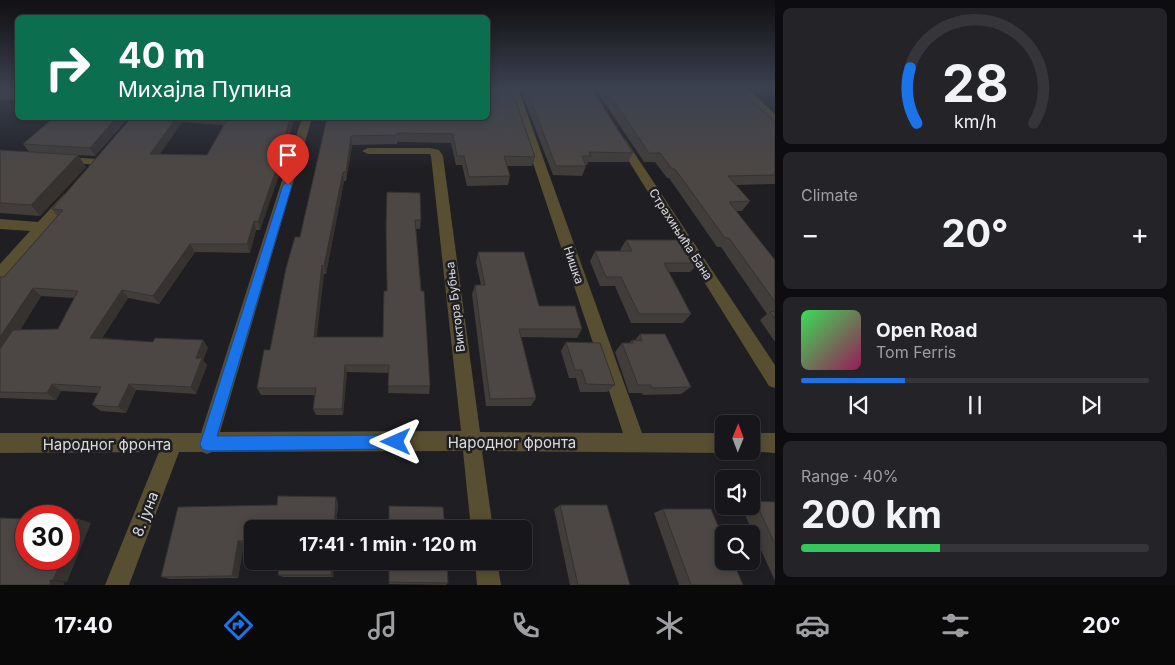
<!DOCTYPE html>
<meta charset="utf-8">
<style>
:root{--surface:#17161a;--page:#242327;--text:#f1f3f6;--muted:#9e9fa2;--line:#363539;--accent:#1a73e8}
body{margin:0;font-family:Inter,sans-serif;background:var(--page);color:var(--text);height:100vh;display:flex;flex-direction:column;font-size:19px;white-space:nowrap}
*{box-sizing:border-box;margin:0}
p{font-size:16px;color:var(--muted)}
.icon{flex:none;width:28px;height:28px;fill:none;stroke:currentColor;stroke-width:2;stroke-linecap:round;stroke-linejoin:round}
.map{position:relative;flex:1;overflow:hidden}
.drawer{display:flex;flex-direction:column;gap:8px;padding:8px;background:#0d0c0e;width:400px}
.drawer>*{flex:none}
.hud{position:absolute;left:15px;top:15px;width:475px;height:105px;border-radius:8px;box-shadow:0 2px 8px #0003,0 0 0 1px var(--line);background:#0b6e4f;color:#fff;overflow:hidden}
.needle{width:32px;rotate:1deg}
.tools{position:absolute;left:715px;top:415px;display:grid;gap:10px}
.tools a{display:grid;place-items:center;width:45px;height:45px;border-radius:8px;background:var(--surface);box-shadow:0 2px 8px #0003,0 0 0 1px var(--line);font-size:25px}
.speed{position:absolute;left:15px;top:505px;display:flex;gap:10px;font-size:25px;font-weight:700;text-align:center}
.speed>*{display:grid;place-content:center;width:65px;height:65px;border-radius:50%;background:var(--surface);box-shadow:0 2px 8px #0003,0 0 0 1px var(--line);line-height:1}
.speed .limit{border:8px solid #d22;background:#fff;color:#111}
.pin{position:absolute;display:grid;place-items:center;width:42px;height:42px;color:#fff;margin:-51px -21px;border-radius:50% 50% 50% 0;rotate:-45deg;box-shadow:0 0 5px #0007}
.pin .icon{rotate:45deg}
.me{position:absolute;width:55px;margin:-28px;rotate:270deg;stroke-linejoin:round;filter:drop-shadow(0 0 4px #0008)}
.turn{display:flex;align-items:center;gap:18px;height:105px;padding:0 20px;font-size:22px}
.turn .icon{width:65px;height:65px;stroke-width:2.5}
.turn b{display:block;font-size:35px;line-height:42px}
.big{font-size:38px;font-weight:700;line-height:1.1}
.drawer .tile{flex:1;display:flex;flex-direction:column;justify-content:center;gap:8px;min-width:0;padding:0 18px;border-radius:8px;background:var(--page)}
.drawer .dial{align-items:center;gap:0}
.dial svg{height:130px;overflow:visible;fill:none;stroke:var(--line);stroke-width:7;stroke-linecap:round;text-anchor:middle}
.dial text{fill:var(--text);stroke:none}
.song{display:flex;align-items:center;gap:15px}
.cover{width:60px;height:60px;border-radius:8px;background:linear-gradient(135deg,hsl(130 70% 55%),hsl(330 70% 35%))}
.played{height:5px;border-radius:2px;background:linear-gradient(90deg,var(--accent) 30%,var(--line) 30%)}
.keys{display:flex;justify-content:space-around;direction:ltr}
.heat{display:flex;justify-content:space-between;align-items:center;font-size:28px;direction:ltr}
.charge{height:8px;border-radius:4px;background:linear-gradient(90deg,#34c759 40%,var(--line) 0)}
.trip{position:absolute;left:244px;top:520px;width:288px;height:50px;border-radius:8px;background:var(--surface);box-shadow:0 2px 8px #0003,0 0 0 1px var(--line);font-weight:700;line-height:50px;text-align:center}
.dock{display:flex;height:80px;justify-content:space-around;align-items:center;background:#09090a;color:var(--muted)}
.dock .icon{width:35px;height:35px}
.dock .current{color:var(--accent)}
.dock b{font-size:22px;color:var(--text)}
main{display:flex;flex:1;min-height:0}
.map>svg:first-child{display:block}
</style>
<main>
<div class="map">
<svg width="775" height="585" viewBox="0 0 775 585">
<rect width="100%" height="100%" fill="#1f1e23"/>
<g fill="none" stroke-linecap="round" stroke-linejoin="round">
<!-- minor -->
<path fill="#584e31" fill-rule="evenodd" d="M508 88H518L642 433H724V451H727L724 453 482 451 493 529H471L463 451 212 452 207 454 202 452H179L129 585H105L159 452 0 453V433H201L302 118H312L220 432 461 431 431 156 430 154H368L362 151 368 148H430L439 150 443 156 480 432 623 433Z
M737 88H747L775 114V122L771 121Z
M620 136 625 139 775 365V388L769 386 615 139Z
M63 157 99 159 105 162 99 165 59 162 57 160 59 158Z
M68 193 74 197 72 200 5 277 0 278V264L30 231 0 229V219L38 222 64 194Z
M751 433H775V453L748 451H751Z
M475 561H497L501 585H477Z"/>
</g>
<!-- wall -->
<path fill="#413d3a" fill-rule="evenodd" d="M0 88H18V100H0Z
M520 88H591L633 153 628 162H588L587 165H585L586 166 582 176 553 175Z
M595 88H735L775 122V184L736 185 750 201 742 211H736L775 260V342L760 320 767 314 721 247H717L669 178H667L655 162H644Z
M53 118H128L95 156 78 155 86 167 40 216 0 213V150L29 152 23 144Z
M131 118H294L280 172 260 230H256L250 253 195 252 159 304 128 298 102 338 153 342 203 340 208 348 203 360 207 365 196 394 136 390 126 413 101 411 92 405 98 393 61 391 56 400 0 398V277H4L57 216 52 209ZM182 122 224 125 207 155 160 154ZM41 296 74 298 58 329 20 330Z
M327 118H488L535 157 532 166H507L510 176 508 185 467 186 462 165H456L451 143 397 142V144L352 145 346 181H344L326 274H324L316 337H383L387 291V192L421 220 420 229H416L430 386 429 394 388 393 389 373 347 372 343 415H316L313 409 315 395H261L257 388 270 350 300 237Z
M626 240 699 263 690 272H669L691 314 683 323H631L615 286H600L590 261 595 251H620V250Z
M478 252 539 306 582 329 577 338 521 337 536 398 531 406H486L472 294 475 285H481L476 262Z
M640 334 691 387 681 394 643 395 642 393H629L615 352 622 343H629L632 340H635Z
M566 342 615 385 607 392H580L576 378H569L561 351Z
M755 501 775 502V581L741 506H751V503Z
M338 502 336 529H252V544H244L238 578 170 579 161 577 277 505Z
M560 505 630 585H570L554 509Z
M663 509 743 585H679L654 513Z
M334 561 333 577H283L278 575Z
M389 561 448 583 446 585 389 584Z"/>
<!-- shaded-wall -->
<path fill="#353230" d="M116 118H128L95 156 90 148Z
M176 118H180L182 122 154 163 150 154Z
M290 118H294L280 172 260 230 258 222Z
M351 136 352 145 346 181V172Z
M78 155 86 167 40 216 31 205Z
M343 172 344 181 326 274 324 266Z
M254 221 256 230 250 253 247 244Z
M190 244 195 252 159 304 153 296Z
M322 265 324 274 316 345 314 337Z
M33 288 41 296 6 352 0 348V337Z
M122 290 128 298 98 345 90 338Z
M203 340 208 348 203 360 207 365 196 394 191 387 196 358Z
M345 365 347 372 343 415 342 409Z
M52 384 61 391 56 400 47 393Z
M129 384 136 390 126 413 118 407Z
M336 497 338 502 336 529H334Z
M79 519 91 523 67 582 53 580 62 559H69V543Z
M238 541 244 544 238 578 232 576Z
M332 561H334L333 577 331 575Z
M50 580 64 582V585H50Z"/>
<!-- building -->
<path fill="#4c4744" stroke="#353230" d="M0 88H18V92L0 91Z
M488 88H511L535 157 504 156 510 176 469 177 464 156H457L453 134 397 133V135L351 136 346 172H343L324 266 322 265 314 337H383L384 291H387L386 227 387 192 420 193 421 220H415L421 291H424L430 386H388L389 365H345L342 409H313L316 388H257L264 350H270L286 268 295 237H300L327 118H488Z
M526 88H591L633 153 589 152 591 156H582L586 166H556Z
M605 88H735L736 90H740L775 122V175L728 176 750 201 729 202 775 260V302L729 238H725L675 169H672L660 153H649Z
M53 118H116L90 148 23 144Z
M131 118H176L150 154 207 155 228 118H290L278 164 258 222 254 221 247 244H190L153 296 122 290 90 338 153 342 155 338 203 340 196 358H202L191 387 129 384 118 407 92 405 101 387 52 384 47 393 0 392V349L13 330 58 329 78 291 33 288 0 337V277H4L63 210 52 209Z
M0 150 78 155 31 205 0 203Z
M626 240H684L699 263H664L691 314H639L621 277H606L595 251H632Z
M478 252H524L539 306H575L582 329H519L536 398 490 399 475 285H485Z
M775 311V319L770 312Z
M640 334H665L691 387 652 388 651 385H638L622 343H633L632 340 642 341Z
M566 342 600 343 615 385 586 384 582 370H575Z
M278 496 336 497 334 529H252V541H238L232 576 161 577 178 507 277 505Z
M755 501 775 502V544Z
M560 505H607L630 585H578Z
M389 506 443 507 445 529H389Z
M663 509H711L724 540V561H733L743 585H691Z
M0 518 26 519V559H62L53 580H50V585H0Z
M69 519H79L69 543Z
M280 561H332L331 575H278Z
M389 561H447L448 583 389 582Z"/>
<!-- sky -->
<linearGradient id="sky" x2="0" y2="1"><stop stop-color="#111013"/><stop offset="0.52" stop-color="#3c4150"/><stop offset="1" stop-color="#3c4150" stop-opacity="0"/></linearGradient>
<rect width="775" height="170" fill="url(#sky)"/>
<!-- route -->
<path fill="#1a73e8" stroke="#114b97" d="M288 182 292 185 217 436 396 435 401 437 403 442 401 447 396 449 207 451 202 449 200 444 283 185Z"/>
<g text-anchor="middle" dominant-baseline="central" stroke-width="5" stroke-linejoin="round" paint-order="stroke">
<!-- street labels -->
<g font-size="12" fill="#dbdbde" stroke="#1f1e23">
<text transform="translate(681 234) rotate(57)">Страхињића Бана</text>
<text transform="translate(574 265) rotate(71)">Нишка</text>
<text transform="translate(455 307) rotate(-97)">Виктора Бубња</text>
</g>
<!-- near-street labels -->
<g font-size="15" fill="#dbdbde" stroke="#1f1e23">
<text x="512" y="442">Народног фронта</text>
<text x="107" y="444">Народног фронта</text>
<text transform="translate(145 514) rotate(-69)">8. јуна</text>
</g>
</g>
</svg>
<div class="tools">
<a><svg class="needle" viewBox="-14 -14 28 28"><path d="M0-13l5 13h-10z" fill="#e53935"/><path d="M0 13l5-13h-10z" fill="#9e9fa2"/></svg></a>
<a><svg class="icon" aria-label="sound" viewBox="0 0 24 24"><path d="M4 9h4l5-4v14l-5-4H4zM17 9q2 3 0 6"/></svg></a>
<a><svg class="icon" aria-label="search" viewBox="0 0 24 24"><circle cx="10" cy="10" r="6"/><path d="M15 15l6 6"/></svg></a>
</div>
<div class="speed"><div class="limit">30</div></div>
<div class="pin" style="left:288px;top:185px;background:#d93025"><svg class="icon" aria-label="arrive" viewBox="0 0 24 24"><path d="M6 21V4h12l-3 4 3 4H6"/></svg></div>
<svg class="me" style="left:396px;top:442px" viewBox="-20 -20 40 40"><path d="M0-17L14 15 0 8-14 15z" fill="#1a73e8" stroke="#fff" stroke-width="4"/></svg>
<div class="trip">17:41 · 1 min · 120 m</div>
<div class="hud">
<div class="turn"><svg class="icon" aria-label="right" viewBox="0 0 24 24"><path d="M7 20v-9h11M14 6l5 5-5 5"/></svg><div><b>40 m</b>Михајла Пупина</div></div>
</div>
</div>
<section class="drawer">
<div class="tile dial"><svg viewBox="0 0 100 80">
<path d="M14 69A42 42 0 1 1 86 69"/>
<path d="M14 69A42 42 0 0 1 10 35" stroke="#1a73e8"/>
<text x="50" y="56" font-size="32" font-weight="700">28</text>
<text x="50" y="72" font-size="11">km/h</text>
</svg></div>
<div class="tile"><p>Climate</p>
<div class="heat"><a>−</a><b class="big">20°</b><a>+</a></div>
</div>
<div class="tile">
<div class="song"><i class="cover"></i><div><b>Open Road</b><p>Tom Ferris</p></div></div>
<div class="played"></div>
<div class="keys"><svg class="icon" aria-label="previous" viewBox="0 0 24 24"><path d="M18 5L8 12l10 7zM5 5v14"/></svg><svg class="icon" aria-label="pause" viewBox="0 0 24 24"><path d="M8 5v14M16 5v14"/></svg><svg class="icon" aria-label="next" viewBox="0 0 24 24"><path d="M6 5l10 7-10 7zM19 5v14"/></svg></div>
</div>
<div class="tile"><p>Range · 40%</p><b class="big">200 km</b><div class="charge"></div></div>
</section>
</main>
<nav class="dock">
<b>17:40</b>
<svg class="icon current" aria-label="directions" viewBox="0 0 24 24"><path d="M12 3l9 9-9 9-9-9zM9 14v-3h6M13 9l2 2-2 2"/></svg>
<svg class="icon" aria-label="music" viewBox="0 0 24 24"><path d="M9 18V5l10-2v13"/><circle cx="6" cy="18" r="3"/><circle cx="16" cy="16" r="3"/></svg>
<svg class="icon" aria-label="phone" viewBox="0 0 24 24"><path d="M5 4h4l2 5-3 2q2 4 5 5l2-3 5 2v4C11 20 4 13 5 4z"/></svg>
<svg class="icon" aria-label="climate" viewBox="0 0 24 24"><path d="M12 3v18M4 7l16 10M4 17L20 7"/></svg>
<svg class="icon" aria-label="car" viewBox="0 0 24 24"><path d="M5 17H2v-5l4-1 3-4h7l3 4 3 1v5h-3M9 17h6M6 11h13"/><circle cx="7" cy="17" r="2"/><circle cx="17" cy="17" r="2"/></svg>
<svg class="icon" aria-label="filters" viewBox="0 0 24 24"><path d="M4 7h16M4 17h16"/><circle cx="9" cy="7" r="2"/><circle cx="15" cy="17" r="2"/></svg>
<b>20°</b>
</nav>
